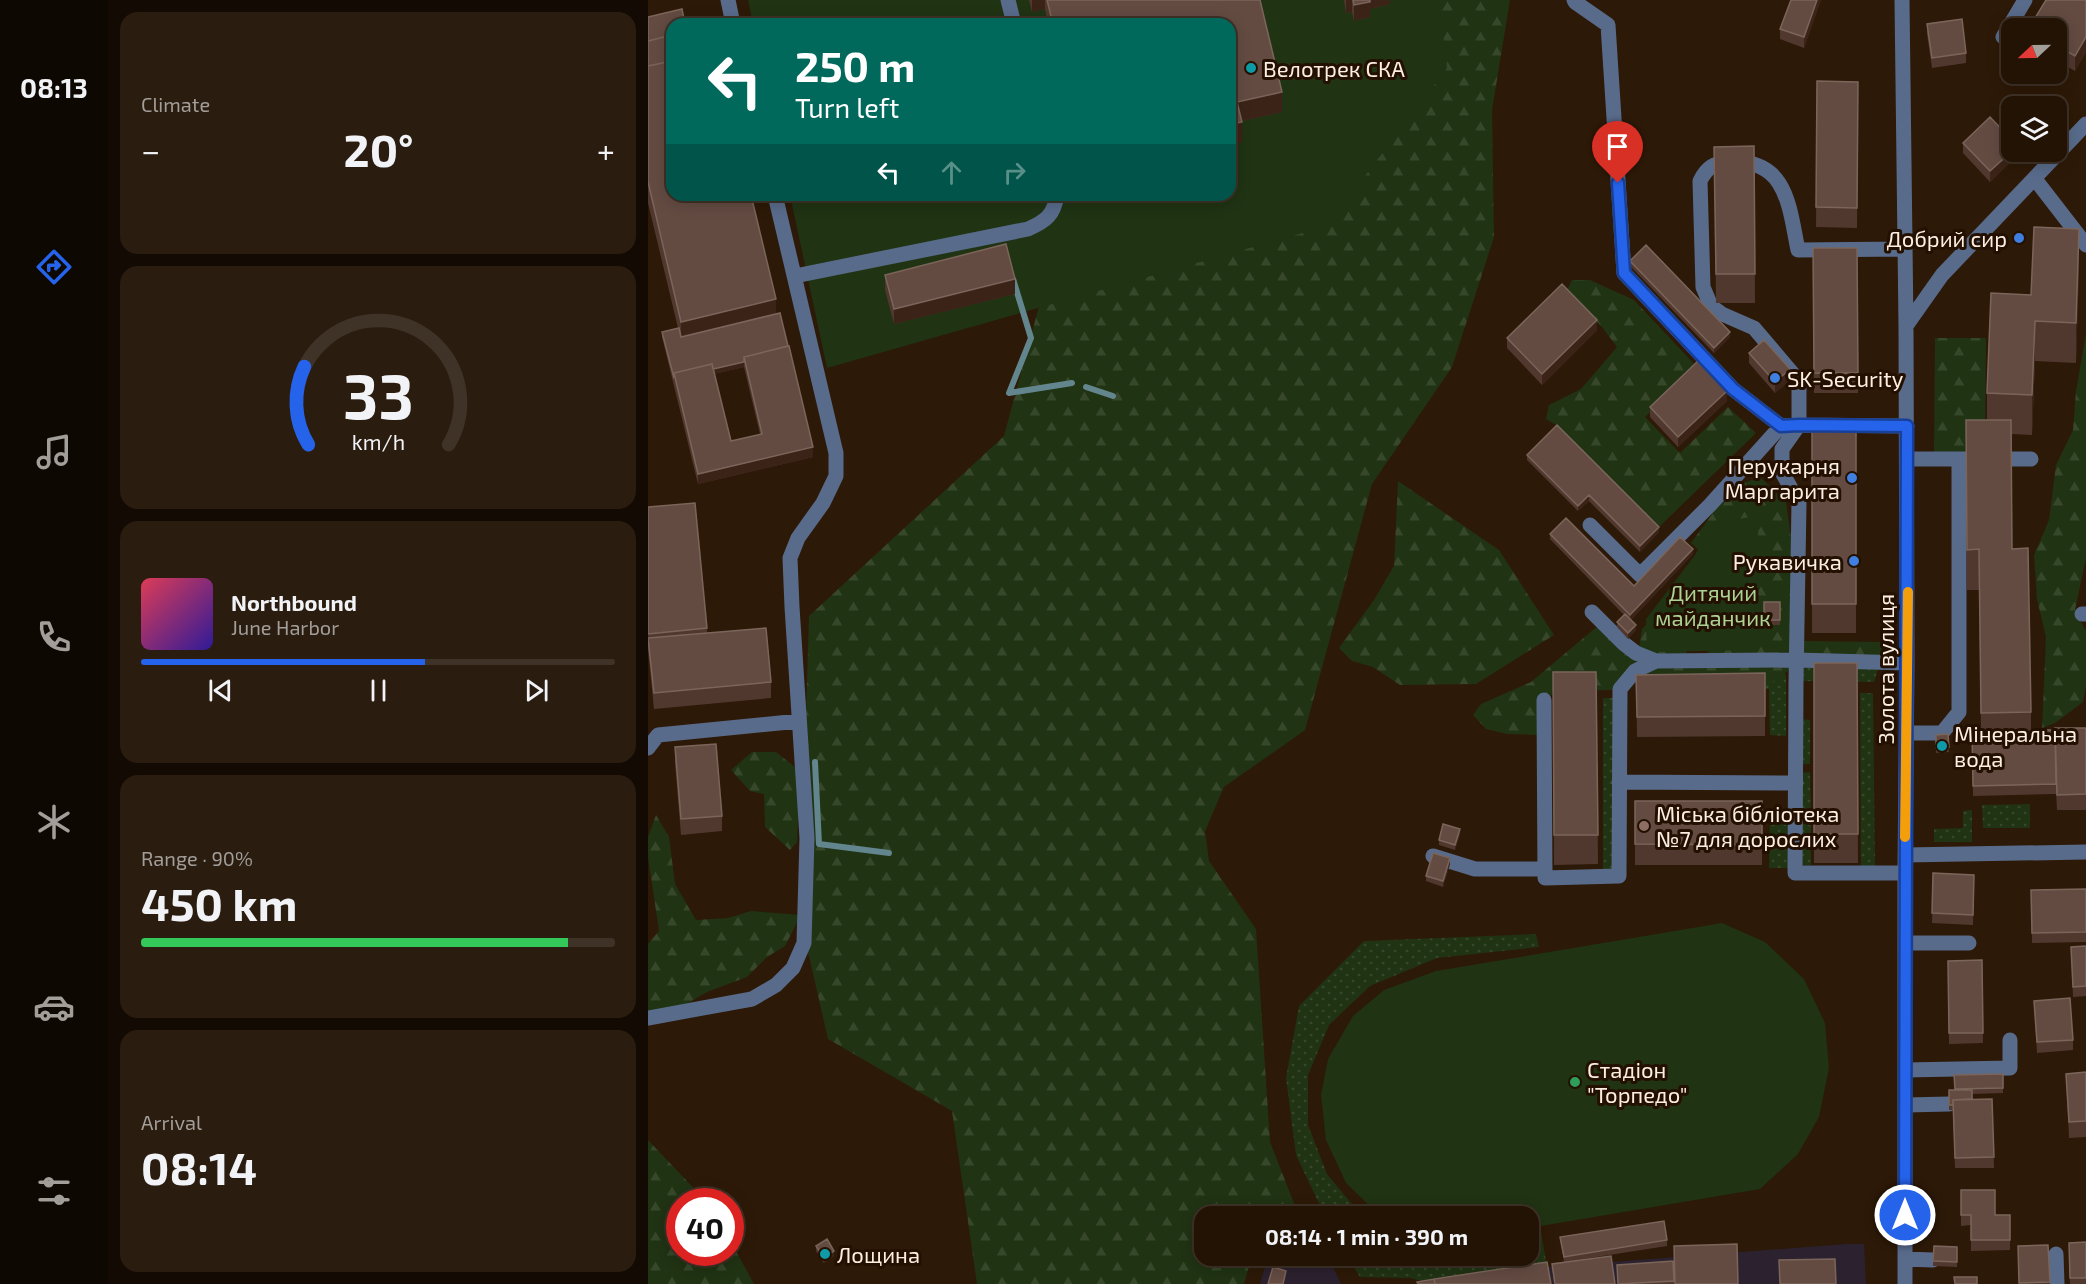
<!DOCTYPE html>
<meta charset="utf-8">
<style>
:root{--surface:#221305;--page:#2a1c0f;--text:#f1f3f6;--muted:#a29e9a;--line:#3f3227;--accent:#2563eb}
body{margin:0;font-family:"Exo 2",sans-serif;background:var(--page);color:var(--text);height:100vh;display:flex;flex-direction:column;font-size:22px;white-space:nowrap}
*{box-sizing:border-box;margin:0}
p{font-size:20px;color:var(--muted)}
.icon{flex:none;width:33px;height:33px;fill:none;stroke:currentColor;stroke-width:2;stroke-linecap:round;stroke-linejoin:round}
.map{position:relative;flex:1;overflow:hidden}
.sheet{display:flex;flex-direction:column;gap:12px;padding:12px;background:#130a03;width:540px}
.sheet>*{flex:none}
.guide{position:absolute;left:18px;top:18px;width:570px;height:183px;border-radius:18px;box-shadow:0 3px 15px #0003,0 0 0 2px var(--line);background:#00695c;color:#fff;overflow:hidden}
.needle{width:39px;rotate:248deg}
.controls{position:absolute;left:1353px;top:18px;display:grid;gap:12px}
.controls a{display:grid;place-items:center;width:66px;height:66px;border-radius:12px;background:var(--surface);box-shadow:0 3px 15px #0003,0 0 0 2px var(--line);font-size:30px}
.speed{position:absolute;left:18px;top:1188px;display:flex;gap:12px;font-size:30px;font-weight:700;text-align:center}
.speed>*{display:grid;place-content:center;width:78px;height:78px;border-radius:50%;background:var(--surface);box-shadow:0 3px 15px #0003,0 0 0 2px var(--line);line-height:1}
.speed .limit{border:9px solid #d22;background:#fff;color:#111}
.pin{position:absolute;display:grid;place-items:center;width:51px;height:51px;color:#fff;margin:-62px -26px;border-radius:50% 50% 50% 0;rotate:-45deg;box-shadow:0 0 6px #0007}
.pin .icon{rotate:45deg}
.me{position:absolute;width:66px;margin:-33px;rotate:0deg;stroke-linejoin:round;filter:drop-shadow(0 0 4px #0008)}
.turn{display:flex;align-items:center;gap:21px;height:126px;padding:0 30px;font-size:27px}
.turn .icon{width:78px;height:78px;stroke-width:2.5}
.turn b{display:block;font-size:42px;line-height:51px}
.lanes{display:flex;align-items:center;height:57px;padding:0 30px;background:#0003;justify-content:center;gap:30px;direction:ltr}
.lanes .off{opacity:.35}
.big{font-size:45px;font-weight:700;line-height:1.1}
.sheet .widget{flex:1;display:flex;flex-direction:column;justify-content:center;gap:9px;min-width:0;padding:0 21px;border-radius:18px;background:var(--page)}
.sheet .dial{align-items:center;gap:0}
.dial svg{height:156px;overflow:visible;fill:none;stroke:var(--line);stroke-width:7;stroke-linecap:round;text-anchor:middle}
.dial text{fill:var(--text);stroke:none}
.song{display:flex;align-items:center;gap:18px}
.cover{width:72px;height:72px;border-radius:9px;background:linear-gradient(135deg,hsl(350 70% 55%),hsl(250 70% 35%))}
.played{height:6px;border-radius:3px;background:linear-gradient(90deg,var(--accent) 60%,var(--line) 60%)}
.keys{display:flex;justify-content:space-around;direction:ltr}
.heat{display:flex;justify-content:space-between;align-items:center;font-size:33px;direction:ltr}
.charge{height:9px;border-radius:4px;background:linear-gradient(90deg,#34c759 90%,var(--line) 0)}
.trip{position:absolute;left:546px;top:1206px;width:345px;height:60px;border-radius:18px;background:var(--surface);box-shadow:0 3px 15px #0003,0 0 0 2px var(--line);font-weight:700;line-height:60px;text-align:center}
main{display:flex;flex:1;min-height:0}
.menu{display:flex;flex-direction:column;width:108px;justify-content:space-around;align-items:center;background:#0e0802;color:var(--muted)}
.menu .icon{width:42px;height:42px}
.menu .current{color:var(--accent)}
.menu b{font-size:27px;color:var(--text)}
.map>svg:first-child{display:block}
</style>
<main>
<nav class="menu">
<b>08:13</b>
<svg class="icon current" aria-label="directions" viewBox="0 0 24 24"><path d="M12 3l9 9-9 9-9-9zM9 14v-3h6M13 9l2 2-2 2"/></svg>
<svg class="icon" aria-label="music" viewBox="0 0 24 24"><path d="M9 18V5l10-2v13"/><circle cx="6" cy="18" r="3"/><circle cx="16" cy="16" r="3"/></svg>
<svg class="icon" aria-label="phone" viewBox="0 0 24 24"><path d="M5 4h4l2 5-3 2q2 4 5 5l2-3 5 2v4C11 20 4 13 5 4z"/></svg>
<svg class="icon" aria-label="climate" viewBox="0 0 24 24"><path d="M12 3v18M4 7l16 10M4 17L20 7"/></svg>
<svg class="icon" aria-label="car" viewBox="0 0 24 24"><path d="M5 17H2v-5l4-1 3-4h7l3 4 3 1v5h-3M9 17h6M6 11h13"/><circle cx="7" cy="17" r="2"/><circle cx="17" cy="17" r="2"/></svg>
<svg class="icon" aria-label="filters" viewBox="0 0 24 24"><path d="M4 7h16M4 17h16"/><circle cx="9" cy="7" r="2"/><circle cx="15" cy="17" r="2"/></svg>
</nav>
<section class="sheet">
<div class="widget"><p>Climate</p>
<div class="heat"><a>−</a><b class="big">20°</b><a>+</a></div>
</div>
<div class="widget dial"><svg viewBox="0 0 100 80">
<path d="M14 69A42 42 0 1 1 86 69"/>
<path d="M14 69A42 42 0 0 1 12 29" stroke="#2563eb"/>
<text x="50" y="56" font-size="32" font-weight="700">33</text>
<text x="50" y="72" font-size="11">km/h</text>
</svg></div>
<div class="widget">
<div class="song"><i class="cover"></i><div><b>Northbound</b><p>June Harbor</p></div></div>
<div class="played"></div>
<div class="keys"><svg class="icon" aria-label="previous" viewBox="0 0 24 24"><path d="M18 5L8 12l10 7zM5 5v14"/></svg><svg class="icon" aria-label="pause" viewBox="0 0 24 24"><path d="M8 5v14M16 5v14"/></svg><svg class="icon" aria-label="next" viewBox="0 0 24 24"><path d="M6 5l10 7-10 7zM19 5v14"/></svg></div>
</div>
<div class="widget"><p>Range · 90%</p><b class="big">450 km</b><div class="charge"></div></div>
<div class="widget"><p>Arrival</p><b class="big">08:14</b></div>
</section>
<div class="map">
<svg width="1438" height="1284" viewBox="0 0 1438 1284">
<defs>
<pattern id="grass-dots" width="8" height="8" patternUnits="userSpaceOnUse" patternTransform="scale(1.5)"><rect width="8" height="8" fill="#203313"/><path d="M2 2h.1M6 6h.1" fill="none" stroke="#36472a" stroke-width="1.8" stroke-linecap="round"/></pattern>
<pattern id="forest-firs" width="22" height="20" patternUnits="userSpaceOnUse" patternTransform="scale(1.5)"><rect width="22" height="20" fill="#203313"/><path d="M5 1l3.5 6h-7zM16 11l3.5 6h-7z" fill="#36472a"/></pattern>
</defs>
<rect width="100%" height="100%" fill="#2d1907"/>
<!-- commercial -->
<path fill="#2c212f" d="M1198 1244H1216L1218 1284H786L899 1267Z
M620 1256H680L693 1284H612Z"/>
<!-- grass -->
<path fill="url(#grass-dots)" d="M1156 665 1231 666 1226 682 1155 681Z
M1135 669 1138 676V736L1122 735 1121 689 989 692Z
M1212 693H1225L1227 867 1213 866Z
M955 698H969V870H955Z
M1151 719 1162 720V764H1151Z
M1162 772 1163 816H1151V773Z
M1382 804V828H1335L1334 805Z
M1324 810V842H1286V829L1315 828V811Z
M1122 813H1142V868H1121Z
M1150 824H1163V865H1150Z
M888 934 891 947 789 958 722 986 681 1025 660 1075V1125L679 1174 714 1216H677L648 1155 638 1078 651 1006 716 941Z
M893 1231 899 1267 786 1284 762 1278 712 1277 699 1256H880L881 1233Z"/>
<!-- forest -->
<path fill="url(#forest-firs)" d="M749 0H862L844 110 846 237 804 367 724 484 657 730 576 787 557 831 561 861 608 929 622 1142 651 1216H556V1256H604L596 1284H329L304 1111 180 1039 152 917 137 946 119 957 99 977 59 992 22 1014 0 1016V944L11 931 0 857V837L8 815 21 837 27 884 48 920 80 918 103 911 152 915 161 616 356 436 412 228 582 195Z
M924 280H942L986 300 1049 367 997 417 1032 453 1080 407 1108 433 1011 527 910 426 898 419 901 405 933 389 969 347 954 327 919 290Z
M1438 333V558L1427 610 1438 631V686L1435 702 1407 723 1394 728 1398 637 1389 599 1386 555 1401 520 1408 465 1425 430 1428 391Z
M1287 338H1338L1337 453 1286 452Z
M1112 477 1138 502 1143 538V645L1141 670 1123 683 1097 680H995L990 672 966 690 909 691 893 702 890 735 859 734 838 729 825 715 833 704 883 682 951 625 991 648 994 629 1004 619 1036 647 1040 655 1058 654 1066 647 1053 552 1043 543 1084 487Z
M750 481 851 550 906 635 828 684 752 685 725 667 704 661 691 648 726 600 746 566Z
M1155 641 1233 642V658H1155Z
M104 752H128L152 771 149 842 142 850 117 827 116 794 102 791 83 770Z
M0 1140 58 1201 32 1202V1252H82L83 1242 106 1284H0Z"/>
<!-- park -->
<path fill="#203313" d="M100 0H791L799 68 679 226 179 368 142 195H582V24H105Z
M1110 516V650L999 652 998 619 1047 555 1065 523Z
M1074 923 1117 942 1156 979 1177 1023 1181 1068 1171 1117 1150 1154 1112 1189 881 1228 880 1216H735L730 1214 698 1183 678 1140 673 1095 680 1059 705 1016 736 990 788 971Z"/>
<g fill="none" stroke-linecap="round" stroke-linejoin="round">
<!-- stream -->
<path stroke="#63868e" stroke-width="6" d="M365 279 383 338 361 393 424 383
M438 387 465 396
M167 762 171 844 241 853"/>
<!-- minor -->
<path stroke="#596b8b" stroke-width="15" d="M80 0 85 24
M360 0 366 24
M926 0 927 2 960 25 976 273 1085 389 1133 426
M1254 0 1258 326
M1355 37 1377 0
M1387 179 1438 245
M147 276 380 229C398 221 406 215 409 195
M1259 459H1320
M1344 459H1383
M942 525 992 575 1062 505 1133 426 1151 425 1259 426
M944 612 975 643 988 653 1008 661 1148 660 1259 663
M1434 614H1438
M896 700 897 878 971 876 972 689 987 671 1008 661
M1259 733H1294L1311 712V459
M0 748 10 735 151 721
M971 782 1148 783
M1257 855 1438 852
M785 856 827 869H897
M1257 873H1147L1148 683 1151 503 1134 472V449L1151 425V381L1106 328 1074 314 1063 306 1055 287 1052 181C1059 167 1066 163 1081 162 1139 158 1141 206 1150 250L1257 249
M1257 943H1321
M0 1018 104 999 128 985 145 968 156 943 159 838 144 607 142 558 150 538 175 503 188 476V453L127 195
M1257 1070 1362 1068V1040
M1258 1105 1301 1104
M1408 1254 1409 1284
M1257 1259 1285 1260
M1257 1284V873L1259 663 1258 326 1294 275 1438 124"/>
</g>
<!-- wall -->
<path fill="#51382f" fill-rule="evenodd" d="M381 0H612L634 112 594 121V142L584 145 582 138V24H400L397 9 384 12Z
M696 0H742V4L722 9V17L706 21 704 12 698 13Z
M1173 0 1156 48 1132 39V29Z
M1438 0V52L1427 71 1408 60V28H1381Z
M0 17 37 24 128 314 165 457 50 484 14 337V332L30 328 0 203ZM96 367 112 434 83 441 66 374Z
M1279 24 1318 53V63L1284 68 1279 34Z
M1169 81 1210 82 1209 228 1168 227Z
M1315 143 1369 152V156L1342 182 1315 153Z
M1106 146 1107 303H1068L1066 147Z
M1165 248H1209L1210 393H1166Z
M982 261 1082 337 1066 353 982 266Z
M1431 270 1428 363 1387 361 1384 435 1364 434V549L1383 712V730L1438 728V810H1409L1408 791V794L1325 796 1324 731H1333L1331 590H1319L1318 420H1339V393L1383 295Z
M237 275 367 294 246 324 237 290Z
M949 330 894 385 859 348V338Z
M1101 353 1142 380 1127 393 1101 363Z
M1079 401 1030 447 1002 417V407Z
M1164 431H1208V633H1164Z
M879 455 1011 532 992 552 941 501 930 511 879 460Z
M0 507 59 628V633L123 682V698L6 709 0 650Z
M902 534 986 586 1045 554 983 620 988 630 980 639 969 627V622L976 615 902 539Z
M1116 602H1132V625H1116Z
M1166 663H1209L1210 863H1166Z
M905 672H948L950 864 906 865Z
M1117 673V736L989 737 988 675Z
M1300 734 1301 752 1288 753V735Z
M27 747 74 816V831L33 835 27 763Z
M987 801H1114V865H987Z
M812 834 807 850 791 845V840Z
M802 864 795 887 778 881V876Z
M1285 873 1326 875 1325 925 1284 923Z
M1438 889V942L1384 943 1383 890Z
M1438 946V996L1425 997 1423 947Z
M1334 960 1335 1043 1301 1044 1300 961Z
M1386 1001 1425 1040V1050L1389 1053Z
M1438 1072V1137L1421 1138 1418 1074Z
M1355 1074V1093L1324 1094V1099H1344L1346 1168H1307L1305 1110H1301V1090H1307L1306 1075Z
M1313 1190 1347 1215H1362V1250L1323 1251V1225L1313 1226Z
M912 1237 1019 1240V1246L916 1262Z
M1438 1242V1284H1422L1421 1253Z
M1400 1245 1402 1284H1371L1370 1246Z
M168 1246 186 1256 176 1263 168 1251Z
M1286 1246 1309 1247V1267L1285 1266Z
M1025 1261 1026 1284H970Z
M904 1264 967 1284H906Z"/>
<!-- shaded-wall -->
<path fill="#3b2317" d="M384 0H397V9L384 12Z
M698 0H704V12L698 13Z
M720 0H742V4L722 9V17L706 21V5Z
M1169 0H1173L1156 48V37Z
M1438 37V52L1427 71V56Z
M634 92V112L589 122V102Z
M594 122V142L584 145V124Z
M1364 152H1369V156L1342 182V171Z
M1431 229V270L1428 363V323Z
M367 279V294L246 324V309Z
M128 299V319L33 342V322Z
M949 320V330L894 385V374Z
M1387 321V361L1384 435V395Z
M1082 332V337L1066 353V348Z
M96 362V367L28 383 27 378Z
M1142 369V380L1127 393V382Z
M1079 391V401L1030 447V437Z
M165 447V457L50 484V474Z
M941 495V501L930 511V506Z
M1011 527V532L992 552V546Z
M1045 549V554L982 621V615Z
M988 625V630L980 639V633Z
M812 829V834L807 850V845Z
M802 858V864L795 887V881Z
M186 1251V1256L176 1263V1258Z"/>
<!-- building -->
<path fill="#634b42" stroke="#7b655b" stroke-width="1.5" d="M399 0H612L634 92 589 102 594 122 584 124 582 118V24H405Z
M705 0H722V2L706 5Z
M1143 0H1169L1156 37 1132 29Z
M1398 0H1438V37L1427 56 1408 45V28H1381Z
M34 9 37 24H24V35L0 41V17Z
M66 19 67 24H56V21Z
M1314 19 1318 53 1284 58 1279 24Z
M24 35V61L0 66V41Z
M24 61V195H103L128 299 33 322 0 182V66Z
M1169 81 1210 82 1209 208 1168 207Z
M1342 117 1364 140V151L1342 171 1315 143Z
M1106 146 1107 274H1068L1066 147Z
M1386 227 1431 229 1428 323 1387 321 1384 395 1339 393 1343 293 1383 295Z
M358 244 367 279 246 309 237 275Z
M998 245 1082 332 1066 348 982 261Z
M1165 248H1209L1210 373H1166Z
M914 284 949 320 894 374 859 338Z
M132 313 140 346 96 357V362L65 369 64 364 26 373V378L14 332 31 328 33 337Z
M1116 340 1142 369 1127 382 1101 353Z
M141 346 165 447 50 474 26 373 64 364 83 441 114 434 96 357Z
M1051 360 1079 391 1030 437 1002 407Z
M1318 420H1363L1364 549 1380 548 1383 712 1333 713 1331 549 1319 550Z
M909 425 1011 527 992 546 941 495 930 506 879 455Z
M1164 431H1208V604H1164Z
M47 503 59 628 0 634V507Z
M918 518 986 586 1032 537 1045 549 982 615 902 534Z
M1116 602H1132V620H1116Z
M977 614 988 625 980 633 969 622Z
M118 628 123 682 6 693 0 638Z
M1166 663H1209L1210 834H1166Z
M905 672H948L950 835H906Z
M1117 673V716L989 717 988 675Z
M1407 728H1438V794L1409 795Z
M1383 730H1407L1408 784 1325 786 1324 731H1333V743L1383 742Z
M1300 734 1301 747 1288 748V735Z
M68 744 74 816 33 819 27 747Z
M987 801H1114V845L987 844Z
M795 824 812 829 807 845 791 840Z
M785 853 802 858 795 881 778 876Z
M1285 873 1326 875 1325 915 1284 913Z
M1438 889V932L1384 933 1383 890Z
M1438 946V986L1425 987 1423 947Z
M1334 960 1335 1033H1301L1300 961Z
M1422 998 1425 1040 1389 1042 1386 1001Z
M1438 1072V1121L1421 1122 1418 1074Z
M1355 1074V1088L1307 1089 1306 1075Z
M1301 1090H1324V1099L1305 1100V1105H1301Z
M1344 1099 1346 1157 1307 1158 1305 1100Z
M1313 1190H1347V1215H1362V1240H1323V1215H1313Z
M1016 1221 1019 1240 916 1257 912 1237Z
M179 1239 186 1251 176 1258 168 1246Z
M1438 1242V1278H1422L1421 1243Z
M1089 1244 1090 1284H1027L1026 1246Z
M1400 1245 1402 1282 1371 1283 1370 1246Z
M1286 1246 1309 1247V1262L1285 1261Z
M963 1256 967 1284H907L904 1264Z
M1187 1259 1188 1284H1132L1131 1260Z
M1025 1261 1026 1281 970 1284 969 1265Z
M899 1262 903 1284H787L786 1279Z
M625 1267 638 1271 635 1284H620Z
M1306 1277H1329V1284H1307Z
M786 1279 787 1284H770L769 1282Z"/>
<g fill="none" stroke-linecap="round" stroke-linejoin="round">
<!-- route casing -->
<g stroke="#184099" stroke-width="15">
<path id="route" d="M970 183 976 273 1085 389 1133 426 1151 425 1259 426 1257 1215"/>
</g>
<!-- route -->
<use href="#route" stroke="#2563eb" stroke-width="10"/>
<!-- slow -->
<path stroke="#f59e0b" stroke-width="10" d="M1257 837 1260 592"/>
</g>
<!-- markers -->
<g fill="#0f9aa8" stroke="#231001" stroke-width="2">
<circle cx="603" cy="68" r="6"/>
<circle cx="1294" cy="746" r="6"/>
<circle cx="177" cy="1254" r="6"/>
</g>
<g fill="#3f7fe0" stroke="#231001" stroke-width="2">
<circle cx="1371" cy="238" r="6"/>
<circle cx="1127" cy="378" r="6"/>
<circle cx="1204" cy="478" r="6"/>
<circle cx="1206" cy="561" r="6"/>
</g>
<circle fill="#8d6e63" stroke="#231001" stroke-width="2" cx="996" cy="826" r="6"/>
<circle fill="#2e9e5b" stroke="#231001" stroke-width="2" cx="927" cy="1082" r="6"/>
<g text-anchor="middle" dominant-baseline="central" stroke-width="6" stroke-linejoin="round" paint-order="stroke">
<!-- poi labels -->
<g font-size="22" fill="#fceee3" stroke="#231001" text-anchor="start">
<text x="615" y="68">Велотрек СКА</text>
<text x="1359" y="238" text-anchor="end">Добрий сир</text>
<text x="1139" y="378">SK-Security</text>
<text x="1192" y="465" text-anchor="end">Перукарня<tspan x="1192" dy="25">Маргарита</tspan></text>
<text x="1194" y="561" text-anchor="end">Рукавичка</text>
<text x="1306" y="733">Мінеральна<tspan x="1306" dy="25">вода</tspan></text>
<text x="1008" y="813">Міська бібліотека<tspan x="1008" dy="25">№7 для дорослих</tspan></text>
<text x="939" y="1069">Стадіон<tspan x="939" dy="25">"Торпедо"</tspan></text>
<text x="189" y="1254">Лощина</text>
</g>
<!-- park labels -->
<g font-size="22" fill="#acd294" stroke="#231001">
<text x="1065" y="592">Дитячий<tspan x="1065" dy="25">майданчик</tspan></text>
</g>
<!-- street labels -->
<g font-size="22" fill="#fceee3" stroke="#231001">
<text transform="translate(1237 669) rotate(-90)">Золота вулиця</text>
</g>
</g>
</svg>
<div class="controls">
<a><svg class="needle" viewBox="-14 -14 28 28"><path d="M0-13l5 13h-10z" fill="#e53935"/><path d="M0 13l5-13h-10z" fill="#a29e9a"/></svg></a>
<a><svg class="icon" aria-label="layers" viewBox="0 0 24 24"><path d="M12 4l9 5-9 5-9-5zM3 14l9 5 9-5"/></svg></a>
</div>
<div class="speed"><div class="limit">40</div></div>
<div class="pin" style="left:970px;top:183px;background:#d93025"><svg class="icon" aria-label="arrive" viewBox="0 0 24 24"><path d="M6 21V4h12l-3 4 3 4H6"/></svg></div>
<svg class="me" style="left:1257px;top:1215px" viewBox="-20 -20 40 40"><circle r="17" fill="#2563eb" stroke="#fff" stroke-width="3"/><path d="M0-11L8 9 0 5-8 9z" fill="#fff"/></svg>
<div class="trip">08:14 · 1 min · 390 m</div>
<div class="guide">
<div class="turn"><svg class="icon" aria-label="left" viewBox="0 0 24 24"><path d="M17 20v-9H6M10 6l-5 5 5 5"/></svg><div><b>250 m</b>Turn left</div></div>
<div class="lanes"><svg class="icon" aria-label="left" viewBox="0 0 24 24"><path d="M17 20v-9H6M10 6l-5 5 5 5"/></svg><svg class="icon off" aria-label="ahead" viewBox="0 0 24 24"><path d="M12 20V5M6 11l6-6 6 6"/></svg><svg class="icon off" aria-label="right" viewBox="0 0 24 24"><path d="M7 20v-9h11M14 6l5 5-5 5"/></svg></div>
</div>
</div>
</main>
